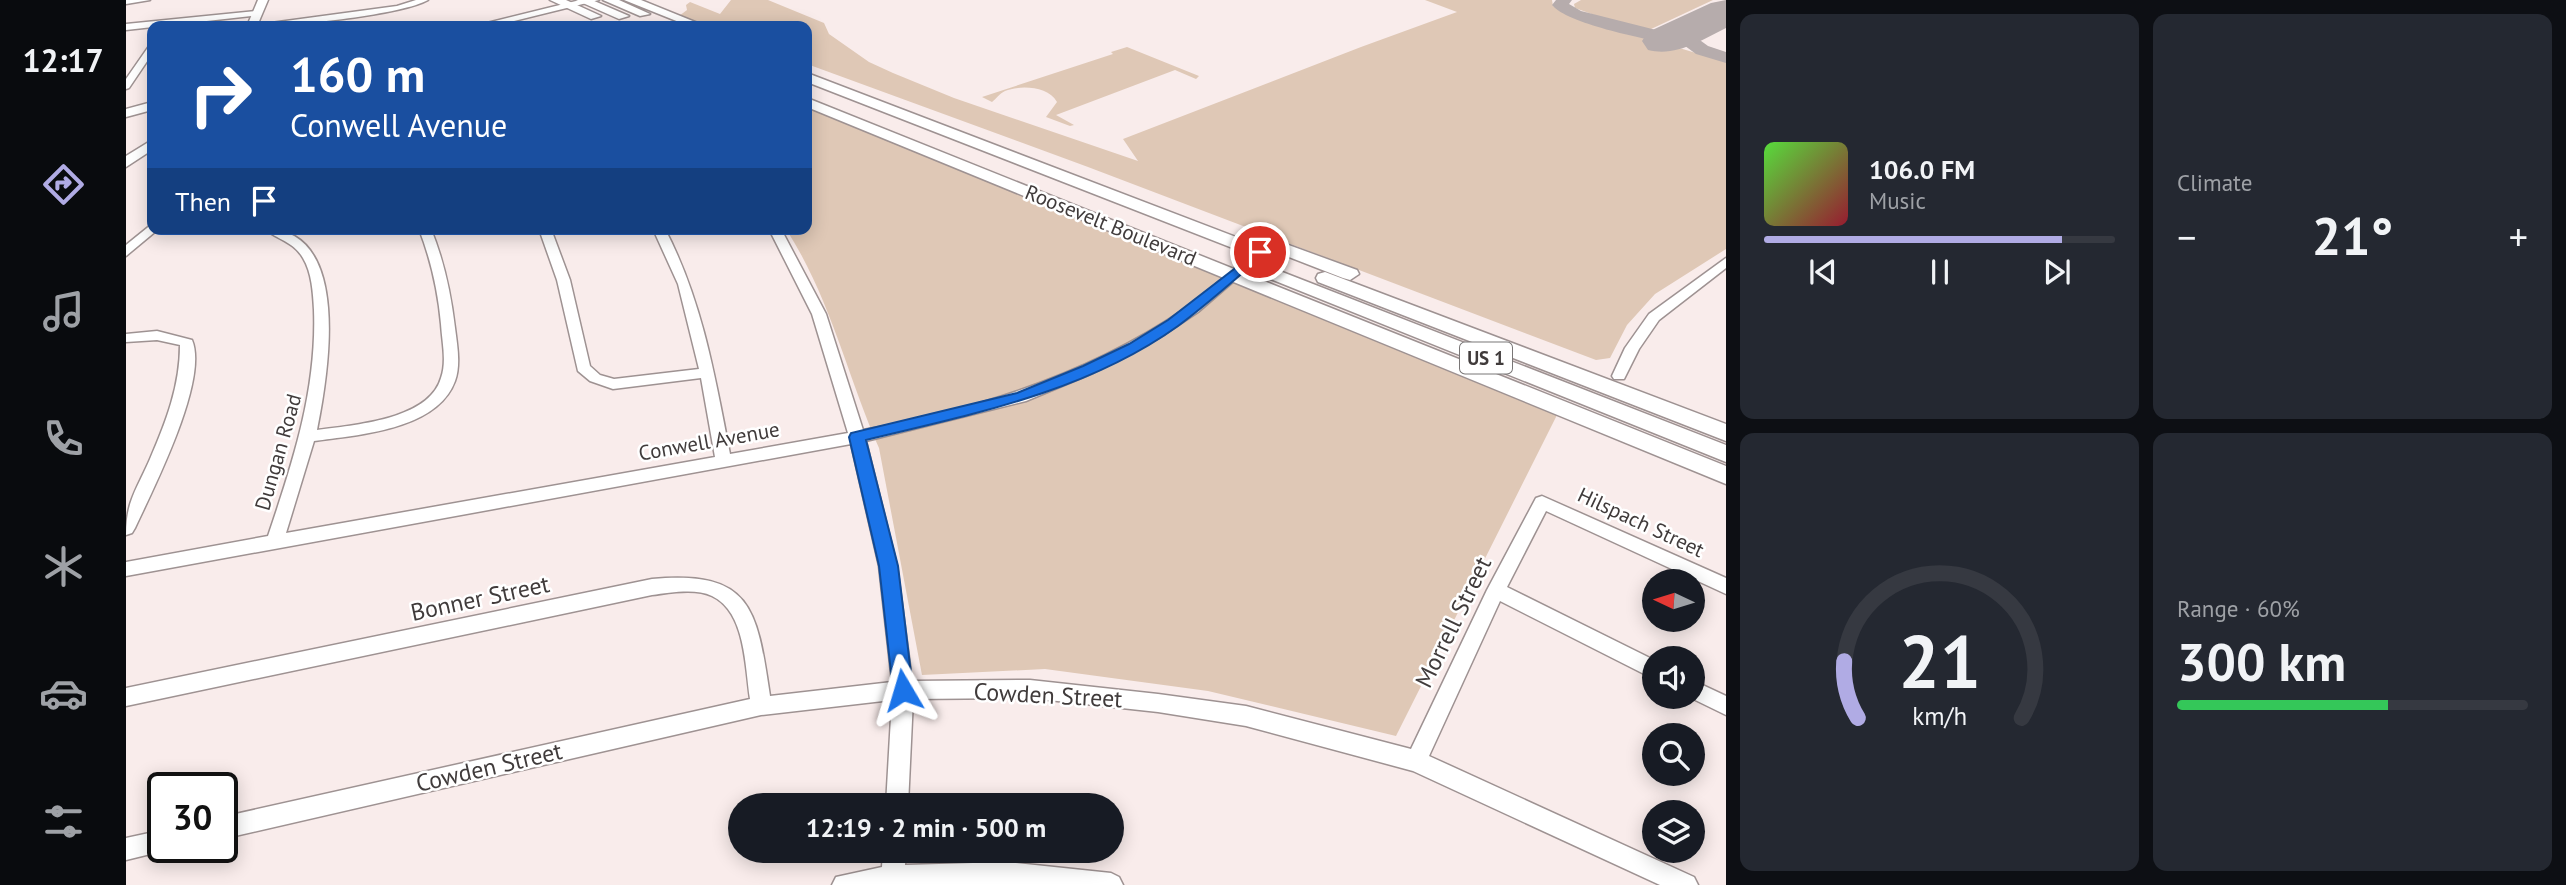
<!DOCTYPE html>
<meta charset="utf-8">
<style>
:root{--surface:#171b24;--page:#242831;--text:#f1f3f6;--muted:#9ea1a6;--line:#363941;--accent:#b0abe4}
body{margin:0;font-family:"PT Sans",sans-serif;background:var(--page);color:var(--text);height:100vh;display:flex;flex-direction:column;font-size:26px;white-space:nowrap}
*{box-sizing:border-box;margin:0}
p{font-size:23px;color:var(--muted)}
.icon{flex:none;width:38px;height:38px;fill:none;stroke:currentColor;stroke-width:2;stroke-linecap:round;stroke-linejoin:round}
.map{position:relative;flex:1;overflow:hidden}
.panel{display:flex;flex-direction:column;gap:14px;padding:14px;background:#0d0f14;width:840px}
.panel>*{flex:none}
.banner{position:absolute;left:21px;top:21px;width:665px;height:214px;border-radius:14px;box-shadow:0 4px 18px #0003;background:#1a4fa0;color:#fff;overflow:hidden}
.needle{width:46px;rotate:274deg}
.buttons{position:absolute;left:1516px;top:569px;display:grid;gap:14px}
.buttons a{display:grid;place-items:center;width:63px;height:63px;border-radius:50%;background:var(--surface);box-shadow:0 4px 18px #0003;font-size:35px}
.speed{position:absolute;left:21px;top:772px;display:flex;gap:14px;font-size:35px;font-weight:700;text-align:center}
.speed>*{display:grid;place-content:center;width:91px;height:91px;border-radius:50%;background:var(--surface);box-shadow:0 4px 18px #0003;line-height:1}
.speed .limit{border:4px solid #111;border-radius:10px;background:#fff;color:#111}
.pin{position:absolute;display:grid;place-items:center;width:60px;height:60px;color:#fff;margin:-30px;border:4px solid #fff;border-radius:50%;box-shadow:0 2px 7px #0007}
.me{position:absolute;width:77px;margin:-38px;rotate:353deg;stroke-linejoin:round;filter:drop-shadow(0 0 5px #0008)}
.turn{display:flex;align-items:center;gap:24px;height:147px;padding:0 28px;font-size:32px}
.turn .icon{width:91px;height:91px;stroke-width:2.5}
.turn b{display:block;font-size:49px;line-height:60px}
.then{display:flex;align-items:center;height:66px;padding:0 28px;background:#0003;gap:14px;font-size:26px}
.big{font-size:52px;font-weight:800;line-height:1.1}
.panel .widget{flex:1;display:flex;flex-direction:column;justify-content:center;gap:10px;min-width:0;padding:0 24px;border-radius:14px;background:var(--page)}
.panel .dial{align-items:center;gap:0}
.dial svg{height:182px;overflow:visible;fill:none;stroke:var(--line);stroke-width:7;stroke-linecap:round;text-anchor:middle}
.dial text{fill:var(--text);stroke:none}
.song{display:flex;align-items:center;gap:21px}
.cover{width:84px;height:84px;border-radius:10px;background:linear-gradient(135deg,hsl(110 70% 55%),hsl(350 70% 35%))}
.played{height:7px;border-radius:4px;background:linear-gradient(90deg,var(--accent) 85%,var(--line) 85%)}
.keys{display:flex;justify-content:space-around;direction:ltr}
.heat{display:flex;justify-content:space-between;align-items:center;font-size:38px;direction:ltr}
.charge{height:10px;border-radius:5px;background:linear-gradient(90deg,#34c759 60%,var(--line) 0)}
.panel .tiles{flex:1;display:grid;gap:14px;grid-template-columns:repeat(2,1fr)}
.trip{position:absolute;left:602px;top:793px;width:396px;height:70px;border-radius:35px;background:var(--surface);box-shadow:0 4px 18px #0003;font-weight:800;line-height:70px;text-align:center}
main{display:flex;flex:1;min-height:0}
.dock{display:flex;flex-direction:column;width:126px;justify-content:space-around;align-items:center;background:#090b0e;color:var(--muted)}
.dock .icon{width:49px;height:49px}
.dock .current{color:var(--accent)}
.dock b{font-size:32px;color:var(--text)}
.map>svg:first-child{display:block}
</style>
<main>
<nav class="dock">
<b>12:17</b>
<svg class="icon current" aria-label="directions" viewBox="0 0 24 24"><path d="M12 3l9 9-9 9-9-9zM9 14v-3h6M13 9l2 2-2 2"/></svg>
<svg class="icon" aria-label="music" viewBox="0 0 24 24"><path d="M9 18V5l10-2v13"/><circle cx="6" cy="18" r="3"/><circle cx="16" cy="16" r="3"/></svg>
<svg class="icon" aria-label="phone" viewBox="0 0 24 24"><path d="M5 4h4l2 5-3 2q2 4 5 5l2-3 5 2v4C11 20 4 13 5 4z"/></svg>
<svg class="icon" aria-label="climate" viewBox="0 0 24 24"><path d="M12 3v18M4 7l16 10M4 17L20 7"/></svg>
<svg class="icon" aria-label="car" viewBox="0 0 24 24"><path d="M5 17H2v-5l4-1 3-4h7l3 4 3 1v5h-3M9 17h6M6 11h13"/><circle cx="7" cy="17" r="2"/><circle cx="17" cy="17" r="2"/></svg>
<svg class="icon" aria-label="filters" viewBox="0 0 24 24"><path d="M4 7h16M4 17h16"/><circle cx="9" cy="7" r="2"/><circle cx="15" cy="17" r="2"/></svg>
</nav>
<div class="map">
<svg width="1600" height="885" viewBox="0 0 1600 885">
<rect width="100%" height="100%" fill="#f9eceb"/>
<!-- green -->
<path fill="#dfc8b6" d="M605 0H642L698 23 703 34 743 62 767 73 828 98 1012 161 997 139 1235 47 1331 12 1299 0H1426L1427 6 1443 15 1600 62V249L1529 294 1501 325 1484 358 1470 360 962 167 681 64V26H581L553 16 561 10 560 5 564 2 594 14Z
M1455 0H1587L1523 30 1485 21 1449 8 1448 4Z
M1001 47 1073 76 1070 79 1049 70 930 115 948 125 944 126 920 117 931 102C922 86 894 85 879 91 873 94 870 99 866 102L856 97 987 54 985 52Z
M681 107 1431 415 1270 736 1082 691 919 669 796 675 753 448C721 375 704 297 660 229H681Z"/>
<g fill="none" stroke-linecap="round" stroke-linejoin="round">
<!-- taxiway -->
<path fill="#b6acac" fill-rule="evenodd" d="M1430 0H1446L1443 4 1455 11 1546 34 1548 30H1560L1582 46 1600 52V63L1570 54 1551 40 1543 44C1516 38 1442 24 1426 5Z"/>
<!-- runway -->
<path fill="#b6acac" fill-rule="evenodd" d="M1600 0V28C1575 40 1551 57 1522 50L1516 41 1522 32 1585 3Z"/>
<!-- minor casing -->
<g stroke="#9e9292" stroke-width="3">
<path id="minor" d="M0 0H24L0 4Z
M290 0H302C276 15 155 28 122 26L271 6Z
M131 11 134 15 0 30V24Z
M26 45V54L3 88 0 89V79L23 46Z
M26 224V229L30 231 0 256V245Z
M139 229C227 229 202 375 191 430 227 425 303 420 315 378 321 361 316 342 315 324 312 291 305 260 293 229H305C318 261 325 294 329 328 331 344 335 365 329 381 311 430 232 435 188 441L160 533 589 457 575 378 487 389 464 381 452 371 431 280 413 229H425L444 280 464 366 474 375 488 379 573 369 552 284 527 229H539C576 300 589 376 604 454L722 433 686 314 643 229H655L700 314 737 430C851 410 964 374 1060 308 1084 291 1107 269 1130 249H1138V255L1072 312 1033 338 967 373 900 401 740 441 771 566 786 681 904 680 1032 694 1120 706 1285 749 1361 590 1410 498 1416 496 1600 578V594L1420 511 1381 587 1528 660V679L1374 601 1303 756 1568 877 1572 885H1534L1287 771 1120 726 1032 712 904 698 787 699 782 805H760L766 700 635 715 96 839V817L624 699C619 667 620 612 586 596 569 588 544 593 526 595L0 706V688L526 579C626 570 631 609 644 696L766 682 753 566 725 444 0 576V562L142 536C167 462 191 389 188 310 187 293 186 273 177 258 168 242 152 240 139 229Z
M1600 258V268L1533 320 1513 349 1498 379H1488L1486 376 1499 348 1523 314Z
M31 331 66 340C83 380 27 489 9 528L6 533 0 535C0 501 11 489 24 459 40 422 54 386 54 345L31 340 0 342V334Z
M1566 680 1600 696V715L1561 696H1566Z
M37 830V847H46L45 849 0 860V838Z
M757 850H780L779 865 881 862 985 873 993 877 997 885H706L710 877 756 867Z"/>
</g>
<!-- major casing -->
<g stroke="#9e9292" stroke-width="3">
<path id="major" d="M132 0H142L131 26H121Z
M454 0H473L368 26H349Z
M26 102V110L0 117V109Z
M26 140V150L0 167V156Z"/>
</g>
<!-- highway casing -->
<g stroke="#9e9292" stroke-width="3">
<path id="highway" d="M424 0H440L475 16 465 19Z
M450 0H466L503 16 493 19Z
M477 0H493L524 14 514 16Z
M498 0H515L579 26H563Z
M681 73 1157 255 1160 259 1157 263H1145L681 82Z
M681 98 1600 466V484L681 107Z
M1138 236 1231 270 1233 274 1224 280 1217 278 1132 245 1129 241Z
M1123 259 1600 445V462L1117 268 1114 264Z
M1199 272 1600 424V441L1192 282 1190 278 1192 274Z"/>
</g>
<!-- minor -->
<use href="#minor" fill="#fff" fill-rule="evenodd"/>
<!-- major -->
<use href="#major" fill="#fff" fill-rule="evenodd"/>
<!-- highway -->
<use href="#highway" fill="#fff" fill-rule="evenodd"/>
</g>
<!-- route -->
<path fill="#1a73e8" stroke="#114b97" stroke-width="2" d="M1134 249 1138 250V255C1110 278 1082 304 1052 326 960 392 847 414 740 440L772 566 787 690 784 696 777 699 770 696 767 690 753 566 723 437 725 433 891 393 957 366 1003 344 1042 320Z"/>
<g text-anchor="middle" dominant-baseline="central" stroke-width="5" stroke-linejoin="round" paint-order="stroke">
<!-- shield labels -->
<rect fill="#fff" stroke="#797676" stroke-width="2" x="1334" y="342.5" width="52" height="31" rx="5"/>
<g font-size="19" font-weight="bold" fill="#403b3b">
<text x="1360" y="358">US 1</text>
</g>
<!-- street labels -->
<g font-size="21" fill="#403b3b" stroke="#fff">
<text transform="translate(985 225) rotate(22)">Roosevelt Boulevard</text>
<text transform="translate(583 441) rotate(-10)">Conwell Avenue</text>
<text transform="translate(152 452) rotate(-74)">Dungan Road</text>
<text transform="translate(1515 522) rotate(25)">Hilspach Street</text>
</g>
<!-- near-street labels -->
<g font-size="24" fill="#403b3b" stroke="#fff">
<text transform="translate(354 598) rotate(-12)">Bonner Street</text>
<text transform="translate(1327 622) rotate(-64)">Morrell Street</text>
<text transform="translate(922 695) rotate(3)">Cowden Street</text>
<text transform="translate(363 767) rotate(-13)">Cowden Street</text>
</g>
</g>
</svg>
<div class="buttons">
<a><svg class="needle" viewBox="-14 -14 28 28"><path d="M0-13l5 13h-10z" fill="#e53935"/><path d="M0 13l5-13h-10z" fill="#9ea1a6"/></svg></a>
<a><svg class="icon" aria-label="sound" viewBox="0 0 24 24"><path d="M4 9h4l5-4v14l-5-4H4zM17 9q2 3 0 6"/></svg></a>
<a><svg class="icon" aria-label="search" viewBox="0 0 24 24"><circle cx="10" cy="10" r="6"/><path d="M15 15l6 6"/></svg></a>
<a><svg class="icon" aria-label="layers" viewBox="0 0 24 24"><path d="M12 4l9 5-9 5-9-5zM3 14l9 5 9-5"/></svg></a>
</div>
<div class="speed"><div class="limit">30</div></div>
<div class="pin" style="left:1134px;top:252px;background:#d93025"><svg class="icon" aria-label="arrive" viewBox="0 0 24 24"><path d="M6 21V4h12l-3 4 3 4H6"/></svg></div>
<svg class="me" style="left:777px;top:690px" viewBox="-20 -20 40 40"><path d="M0-17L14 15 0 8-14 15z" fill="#1a73e8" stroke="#fff" stroke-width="4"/></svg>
<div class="trip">12:19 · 2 min · 500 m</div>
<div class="banner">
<div class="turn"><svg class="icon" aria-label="right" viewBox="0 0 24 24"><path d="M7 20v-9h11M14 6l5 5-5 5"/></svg><div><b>160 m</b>Conwell Avenue</div></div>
<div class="then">Then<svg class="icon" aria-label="arrive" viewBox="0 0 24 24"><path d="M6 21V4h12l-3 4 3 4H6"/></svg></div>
</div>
</div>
<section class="panel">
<div class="tiles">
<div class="widget">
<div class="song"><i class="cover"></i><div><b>106.0 FM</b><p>Music</p></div></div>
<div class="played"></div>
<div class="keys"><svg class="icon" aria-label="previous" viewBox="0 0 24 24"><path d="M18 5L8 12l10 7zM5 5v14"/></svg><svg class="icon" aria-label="pause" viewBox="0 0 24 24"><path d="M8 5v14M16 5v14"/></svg><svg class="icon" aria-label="next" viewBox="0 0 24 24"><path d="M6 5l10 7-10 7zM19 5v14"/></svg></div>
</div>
<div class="widget"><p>Climate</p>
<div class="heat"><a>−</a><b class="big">21°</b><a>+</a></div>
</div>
<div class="widget dial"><svg viewBox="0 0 100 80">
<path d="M14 69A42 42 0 1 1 86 69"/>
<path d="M14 69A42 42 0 0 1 8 44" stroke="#b0abe4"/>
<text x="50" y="56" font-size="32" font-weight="700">21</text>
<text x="50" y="72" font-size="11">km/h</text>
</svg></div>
<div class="widget"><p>Range · 60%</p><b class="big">300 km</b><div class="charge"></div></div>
</div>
</section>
</main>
